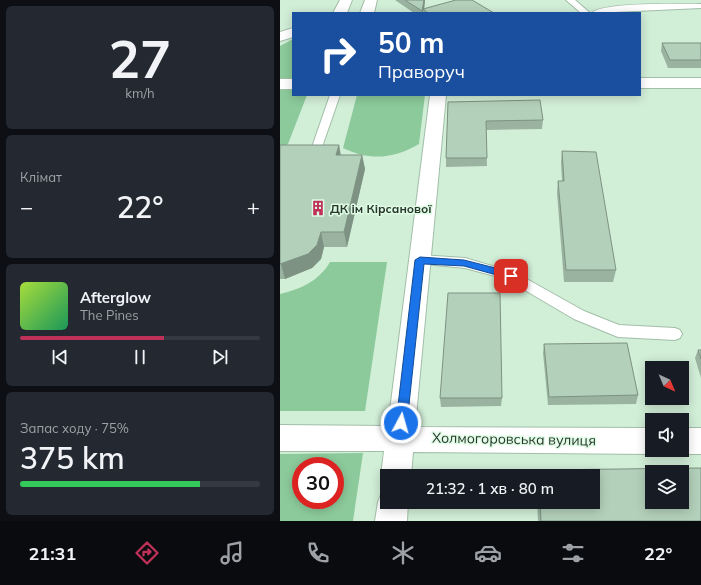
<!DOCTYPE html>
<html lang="uk">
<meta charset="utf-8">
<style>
:root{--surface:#171b24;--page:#242831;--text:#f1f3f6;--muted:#9ea1a6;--line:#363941;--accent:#c0315a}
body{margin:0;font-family:Mulish,sans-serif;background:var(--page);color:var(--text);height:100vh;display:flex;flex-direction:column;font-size:15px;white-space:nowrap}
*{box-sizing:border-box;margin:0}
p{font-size:13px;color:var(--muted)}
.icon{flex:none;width:22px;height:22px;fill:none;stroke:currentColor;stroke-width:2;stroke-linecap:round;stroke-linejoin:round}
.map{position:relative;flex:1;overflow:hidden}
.panel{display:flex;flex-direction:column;gap:6px;padding:6px;background:#0d0f14;width:280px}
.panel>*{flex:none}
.guide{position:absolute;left:12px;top:12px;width:349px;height:84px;border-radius:0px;box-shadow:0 2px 10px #0003;background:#1a4fa0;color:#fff;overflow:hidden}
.needle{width:26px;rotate:136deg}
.controls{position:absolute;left:365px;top:361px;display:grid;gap:8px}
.controls a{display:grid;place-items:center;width:44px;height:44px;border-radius:0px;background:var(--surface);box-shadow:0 2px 10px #0003;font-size:20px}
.speed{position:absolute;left:12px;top:457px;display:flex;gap:8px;font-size:20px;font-weight:700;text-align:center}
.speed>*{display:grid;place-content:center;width:52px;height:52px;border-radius:50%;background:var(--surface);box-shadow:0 2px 10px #0003;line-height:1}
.speed .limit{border:6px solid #d22;background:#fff;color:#111}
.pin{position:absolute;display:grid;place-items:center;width:34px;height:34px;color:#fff;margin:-17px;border-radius:8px;box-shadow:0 2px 6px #0006}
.me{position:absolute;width:44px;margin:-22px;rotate:6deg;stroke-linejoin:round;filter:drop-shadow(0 0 3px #0008)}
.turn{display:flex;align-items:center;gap:14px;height:84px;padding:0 20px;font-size:18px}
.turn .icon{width:52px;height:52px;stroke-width:2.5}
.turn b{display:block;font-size:28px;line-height:34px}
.big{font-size:30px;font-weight:600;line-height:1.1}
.panel .card{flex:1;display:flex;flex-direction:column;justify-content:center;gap:6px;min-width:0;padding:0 14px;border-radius:6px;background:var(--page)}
.panel .dial{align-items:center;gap:0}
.dial b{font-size:52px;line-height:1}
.song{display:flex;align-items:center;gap:12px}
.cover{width:48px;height:48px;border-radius:6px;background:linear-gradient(135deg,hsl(80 70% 55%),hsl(150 70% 35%))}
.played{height:4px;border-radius:2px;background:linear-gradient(90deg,var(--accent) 60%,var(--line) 60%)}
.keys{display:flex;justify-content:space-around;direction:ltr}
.heat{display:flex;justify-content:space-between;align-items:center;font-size:22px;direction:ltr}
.charge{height:6px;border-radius:3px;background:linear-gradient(90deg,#34c759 75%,var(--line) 0)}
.trip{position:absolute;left:100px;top:469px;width:220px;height:40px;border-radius:0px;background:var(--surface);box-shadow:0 2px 10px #0003;font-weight:600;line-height:40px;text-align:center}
.dock{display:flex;height:64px;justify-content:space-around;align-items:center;background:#090b0e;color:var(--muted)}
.dock .icon{width:28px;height:28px}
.dock .selected{color:var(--accent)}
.dock b{font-size:18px;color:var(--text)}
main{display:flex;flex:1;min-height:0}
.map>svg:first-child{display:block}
</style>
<main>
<section class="panel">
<div class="card dial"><b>27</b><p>km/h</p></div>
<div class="card"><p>Клімат</p>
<div class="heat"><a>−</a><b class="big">22°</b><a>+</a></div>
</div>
<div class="card">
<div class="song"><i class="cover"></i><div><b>Afterglow</b><p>The Pines</p></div></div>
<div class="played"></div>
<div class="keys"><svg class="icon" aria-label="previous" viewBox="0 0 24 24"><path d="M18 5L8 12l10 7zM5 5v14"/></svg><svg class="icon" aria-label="pause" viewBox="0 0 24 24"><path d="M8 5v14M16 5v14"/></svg><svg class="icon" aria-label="next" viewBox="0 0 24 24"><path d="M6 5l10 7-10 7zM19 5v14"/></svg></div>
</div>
<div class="card"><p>Запас ходу · 75%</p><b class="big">375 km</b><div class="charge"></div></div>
</section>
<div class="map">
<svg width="421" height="521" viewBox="0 0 421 521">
<rect width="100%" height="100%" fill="#d1eed7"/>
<!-- green -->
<path fill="#8cca9b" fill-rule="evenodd" d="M13 39V78H0V46Z
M0 86 13 88V95H27L8 144 0 148Z
M77 95H145L139 144C113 159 90 161 63 148Z
M50 262H107L85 411H0V294C21 289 39 281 50 262Z
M83 453 73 521H0V454ZM21 466H55V500H21Z"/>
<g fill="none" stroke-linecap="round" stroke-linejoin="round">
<!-- lane casing -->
<g stroke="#a2bea8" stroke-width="2">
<path id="lane" d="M286 0H295L310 13H301Z
M421 4V8L312 13C322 2 403 4 421 4Z
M50 95H60L42 147 37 150 33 149 32 147Z
M140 255 185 258 236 273 304 311 339 325 395 328 400 330 402 334 400 338 395 340 338 337 294 319 226 279 185 268 135 263 134 260 135 257Z"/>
</g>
<!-- street casing -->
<g stroke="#a2bea8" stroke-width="2">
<path id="street" d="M60 0H72L67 13H53Z
M85 0H97L94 13H80Z
M13 28V37L0 41V32Z
M360 78H421V88H360Z
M0 79H13V89H0Z
M150 95H166L135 427 372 428V450H382L372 454 133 452 131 476H107V486L101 476 104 451H0V425L108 426Z
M402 428H421V454H402L392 450H402Z
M107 490V502H128L127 521H95L98 502 102 492Z"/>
</g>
<!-- lane -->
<use href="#lane" fill="#fff" fill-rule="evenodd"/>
<!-- street -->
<use href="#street" fill="#fff" fill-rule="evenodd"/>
</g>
<!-- wall -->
<path fill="#9ab3a0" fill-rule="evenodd" d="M115 0H145L144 9 214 13H134Z
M382 43H421V68H388L381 51Z
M168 102 263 120 262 129 206 130 207 166 166 167V158Z
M0 145H59L61 155H82L85 169 67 247H44L41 259 32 268 5 279H0Z
M282 151 336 270 333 282H284L277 193 278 181H282L281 162Z
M264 344 358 395 356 404 268 405 263 353Z
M418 350H421V378L415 358Z
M160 398H222L221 406 161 407Z
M421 468V521H258L257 502H313V476H257L258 470ZM372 472H402V502H372Z"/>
<!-- shaded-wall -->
<path fill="#7d9282" d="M144 0H145L144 10 143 9V13H142Z
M59 145 61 159 56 155Z
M82 155 85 169 67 247 64 232Z
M41 232 44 247 41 259 32 268 5 279 1 264Z"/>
<!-- building -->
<path fill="#b3d0ba" stroke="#7d9282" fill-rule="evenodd" d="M125 0H144L142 11Z
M176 0H192L214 13H148L143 9Z
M382 43H421V60H390Z
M260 100 263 120 206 121 207 158H166L168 102Z
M0 145H59L56 155H82L64 232H41L37 245 28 254 0 264Z
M282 151 316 152 336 270H286L278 181H284Z
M168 293H220L222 398H160Z
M347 343 358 395 269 397 264 344Z
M418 350H421V359Z
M421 468V521H261L260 502H313V476H258V470ZM372 472H402V502H372Z"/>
<!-- route -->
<path fill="#1a73e8" stroke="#114b97" d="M140 257 184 260 235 273 236 276 231 279 184 266 144 264 127 423 125 427 121 428 117 427 116 423 135 260Z"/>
<!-- icons -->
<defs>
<g id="building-bare" transform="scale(1.2)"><path d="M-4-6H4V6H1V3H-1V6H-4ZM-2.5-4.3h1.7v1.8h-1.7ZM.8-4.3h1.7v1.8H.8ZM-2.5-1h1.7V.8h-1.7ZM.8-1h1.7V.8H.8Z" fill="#c0315a" stroke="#defce4" stroke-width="2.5" paint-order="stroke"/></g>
</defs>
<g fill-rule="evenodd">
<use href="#building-bare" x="38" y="208"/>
</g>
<g text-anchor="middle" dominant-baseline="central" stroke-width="3" stroke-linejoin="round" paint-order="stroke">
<!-- poi labels -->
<g font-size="12" font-weight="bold" fill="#2a362d" stroke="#defce4" text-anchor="start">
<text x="50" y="208">ДК ім Кірсанової</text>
</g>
<!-- near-street labels -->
<g font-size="14" fill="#2a362d" stroke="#defce4">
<text transform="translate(234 439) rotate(1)">Холмогоровська вулиця</text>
</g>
</g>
</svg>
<div class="controls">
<a><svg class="needle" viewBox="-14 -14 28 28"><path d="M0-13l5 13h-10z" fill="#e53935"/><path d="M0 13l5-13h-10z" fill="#9ea1a6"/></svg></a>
<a><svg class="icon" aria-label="sound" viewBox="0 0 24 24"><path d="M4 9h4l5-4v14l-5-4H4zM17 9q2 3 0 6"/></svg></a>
<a><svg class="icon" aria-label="layers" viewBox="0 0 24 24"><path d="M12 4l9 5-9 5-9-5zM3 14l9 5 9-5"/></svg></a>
</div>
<div class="speed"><div class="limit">30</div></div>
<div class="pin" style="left:231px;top:276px;background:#d93025"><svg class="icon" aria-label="arrive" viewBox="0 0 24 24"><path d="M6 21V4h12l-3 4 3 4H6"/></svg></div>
<svg class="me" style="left:121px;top:423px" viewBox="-20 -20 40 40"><circle r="17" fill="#1a73e8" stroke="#fff" stroke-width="3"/><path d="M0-11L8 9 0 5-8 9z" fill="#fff"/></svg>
<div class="trip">21:32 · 1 хв · 80 m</div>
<div class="guide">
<div class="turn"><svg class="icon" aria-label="right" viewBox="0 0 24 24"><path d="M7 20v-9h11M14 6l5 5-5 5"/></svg><div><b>50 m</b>Праворуч</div></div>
</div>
</div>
</main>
<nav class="dock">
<b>21:31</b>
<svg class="icon selected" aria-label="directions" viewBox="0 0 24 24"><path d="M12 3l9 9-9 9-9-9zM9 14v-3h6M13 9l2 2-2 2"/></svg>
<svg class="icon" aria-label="music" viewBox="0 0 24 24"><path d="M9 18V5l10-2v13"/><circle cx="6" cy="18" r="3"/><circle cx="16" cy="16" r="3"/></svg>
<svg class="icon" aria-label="phone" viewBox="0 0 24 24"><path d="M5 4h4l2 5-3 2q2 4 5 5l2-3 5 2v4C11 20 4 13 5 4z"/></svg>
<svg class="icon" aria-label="climate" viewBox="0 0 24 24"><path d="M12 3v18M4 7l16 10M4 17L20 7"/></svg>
<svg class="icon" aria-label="car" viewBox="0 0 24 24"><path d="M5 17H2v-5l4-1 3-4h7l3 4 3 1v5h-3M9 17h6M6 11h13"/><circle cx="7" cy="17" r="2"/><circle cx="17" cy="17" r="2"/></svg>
<svg class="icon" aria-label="filters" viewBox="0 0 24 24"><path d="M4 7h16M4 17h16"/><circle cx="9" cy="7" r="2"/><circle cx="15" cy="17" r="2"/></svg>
<b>22°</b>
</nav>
